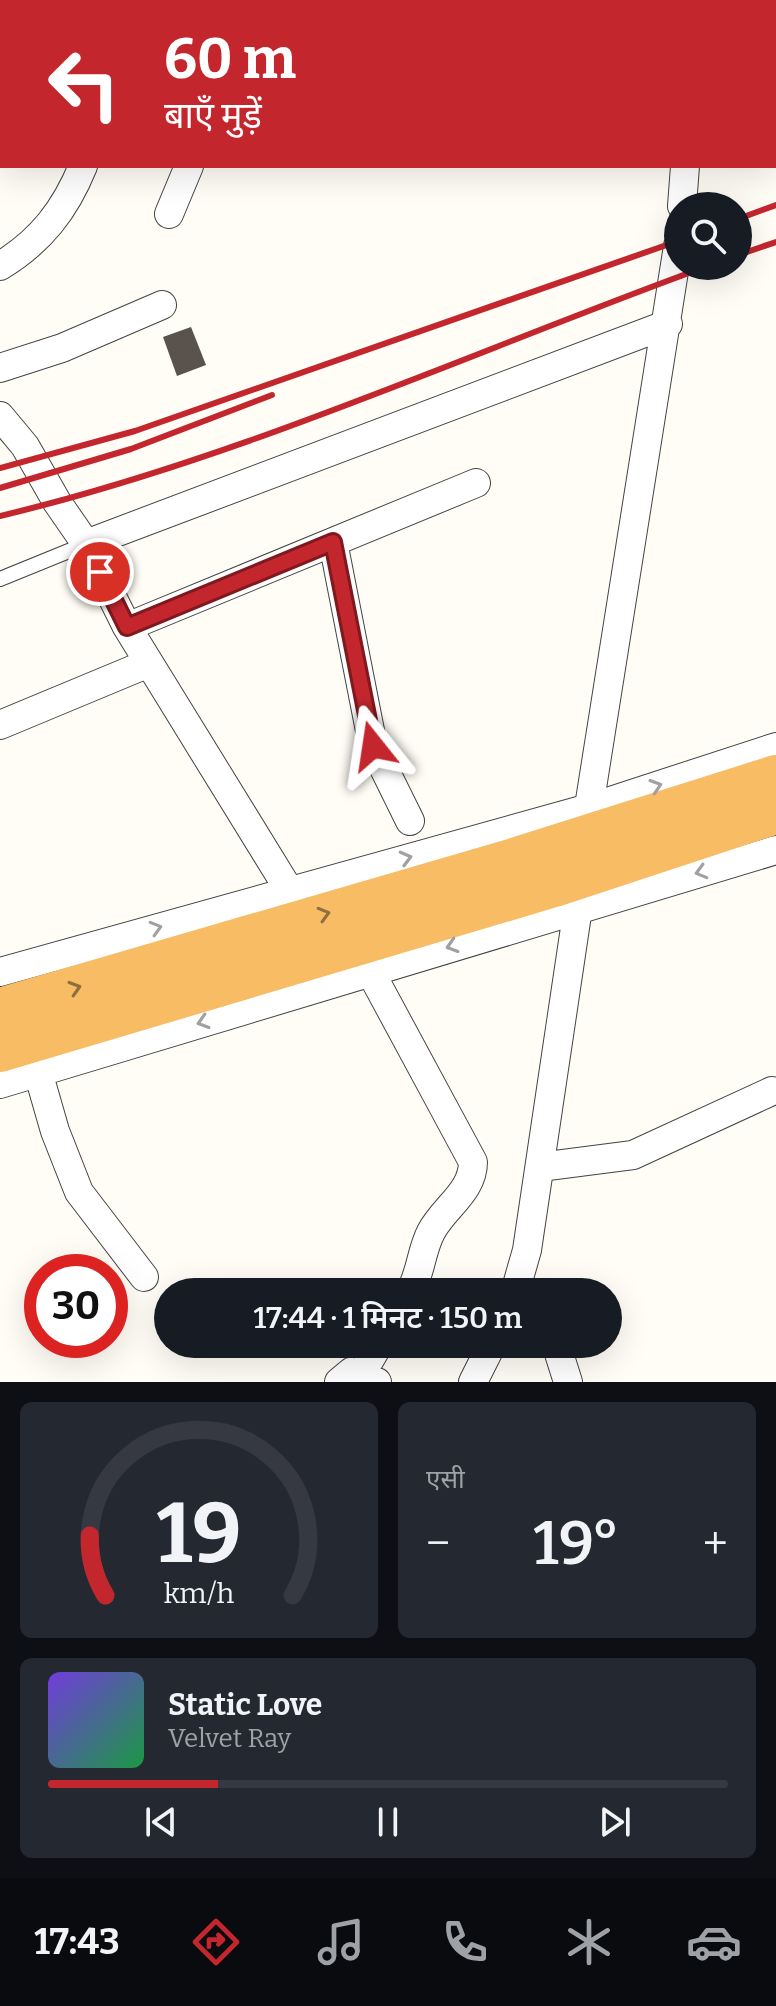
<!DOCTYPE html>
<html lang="hi">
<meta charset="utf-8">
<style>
:root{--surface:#171b24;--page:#242831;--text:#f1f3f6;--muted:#9ea1a6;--line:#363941;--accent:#c4262e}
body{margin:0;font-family:Bitter,"Noto Sans Devanagari",serif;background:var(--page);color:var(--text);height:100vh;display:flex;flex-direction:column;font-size:30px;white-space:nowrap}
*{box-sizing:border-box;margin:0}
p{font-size:26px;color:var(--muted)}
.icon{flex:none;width:44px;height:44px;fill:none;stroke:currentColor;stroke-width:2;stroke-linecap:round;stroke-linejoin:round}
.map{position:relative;height:1382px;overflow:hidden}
.details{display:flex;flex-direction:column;gap:20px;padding:20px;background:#0d0f14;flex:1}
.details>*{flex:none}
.banner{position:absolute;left:0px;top:0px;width:776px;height:168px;box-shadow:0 8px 32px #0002;background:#c4262e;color:#fff;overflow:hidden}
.buttons{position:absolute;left:664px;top:192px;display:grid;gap:16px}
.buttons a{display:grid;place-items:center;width:88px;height:88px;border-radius:50%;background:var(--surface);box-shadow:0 8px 32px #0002;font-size:40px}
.speed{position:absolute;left:24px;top:1254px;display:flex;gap:16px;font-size:40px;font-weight:700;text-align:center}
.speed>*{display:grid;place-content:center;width:104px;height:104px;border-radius:50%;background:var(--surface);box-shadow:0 8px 32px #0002;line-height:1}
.speed .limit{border:12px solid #d22;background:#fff;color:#111}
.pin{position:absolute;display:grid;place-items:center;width:68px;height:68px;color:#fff;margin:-34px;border:4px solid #fff;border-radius:50%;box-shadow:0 2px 8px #0007}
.me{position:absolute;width:88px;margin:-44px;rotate:345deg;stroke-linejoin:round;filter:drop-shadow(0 0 6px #0008)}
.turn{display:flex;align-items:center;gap:28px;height:168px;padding:0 32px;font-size:36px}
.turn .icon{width:104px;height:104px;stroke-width:2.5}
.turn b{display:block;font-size:56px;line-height:68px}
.big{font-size:60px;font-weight:600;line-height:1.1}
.details .widget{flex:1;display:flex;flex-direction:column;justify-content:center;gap:12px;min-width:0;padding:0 28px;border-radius:12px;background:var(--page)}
.details .dial{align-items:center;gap:0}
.dial svg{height:208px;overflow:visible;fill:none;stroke:var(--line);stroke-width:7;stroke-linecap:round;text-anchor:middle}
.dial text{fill:var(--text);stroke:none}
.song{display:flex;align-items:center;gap:24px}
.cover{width:96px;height:96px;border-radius:12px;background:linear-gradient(135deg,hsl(260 70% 55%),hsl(140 70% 35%))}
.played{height:8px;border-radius:4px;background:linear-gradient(90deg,var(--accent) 25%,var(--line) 25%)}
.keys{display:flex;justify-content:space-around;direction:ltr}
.heat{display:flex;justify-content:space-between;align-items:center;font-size:44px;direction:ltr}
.details .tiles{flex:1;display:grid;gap:20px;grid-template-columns:1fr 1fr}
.widget:last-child{grid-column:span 2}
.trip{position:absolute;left:154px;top:1278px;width:468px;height:80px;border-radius:40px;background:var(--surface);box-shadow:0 8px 32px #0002;font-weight:600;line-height:80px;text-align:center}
.tab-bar{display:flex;height:128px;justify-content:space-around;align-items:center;background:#090b0e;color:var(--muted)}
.tab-bar .icon{width:56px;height:56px}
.tab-bar .current{color:var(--accent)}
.tab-bar b{font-size:36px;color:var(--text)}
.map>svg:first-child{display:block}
</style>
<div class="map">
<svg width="776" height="1382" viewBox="0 0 776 1382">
<rect width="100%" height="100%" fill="#fffdf5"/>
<!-- building -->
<path fill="#5a524d" d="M191 327 206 365 177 376 163 337Z"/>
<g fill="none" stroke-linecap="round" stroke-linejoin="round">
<!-- service casing -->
<g stroke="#444" stroke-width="16">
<path id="service" d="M0 579 86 544"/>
</g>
<!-- minor casing -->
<g stroke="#444" stroke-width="30">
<path id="minor" d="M33 2 34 0
M148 2 149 0
M255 2V0
M442 2 443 0
M696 2V0
M774 8H776
M0 78 2 73
M682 206 685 166
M169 214 189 166
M0 266C41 241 65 210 83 166
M0 368 62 348 162 305
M0 416 25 446 57 502 86 544 127 627 289 890
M333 542 373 746 410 821
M86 544 668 324
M127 627 476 483
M0 725 149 663
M588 813 678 246
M370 971 473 1162C473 1192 444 1207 431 1232 421 1251 421 1273 410 1292
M0 972 589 808 776 747
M38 1072 55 1131 79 1192 144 1277
M0 1084 776 850
M540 1167 633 1155 772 1091
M515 1292 527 1250 579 901
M556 1344 568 1382
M362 1373 379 1344
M339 1382 351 1372 377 1382
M473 1382 492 1344"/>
</g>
<!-- trunk casing -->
<g stroke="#222" stroke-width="46">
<path id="trunk" d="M0 1010 514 860 776 777
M0 1050 554 885 776 812"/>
</g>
<!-- service -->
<use href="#service" stroke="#fff" stroke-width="14"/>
<!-- minor -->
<use href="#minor" stroke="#fff" stroke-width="28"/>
<!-- trunk -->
<use href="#trunk" stroke="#f7bc64" stroke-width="44"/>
<!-- rail -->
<path stroke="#c4262e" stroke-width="6" d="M738 219 776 205
M738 255 776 242
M0 468 135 431 678 241
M0 488 131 449 272 395
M0 516C240 459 476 350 708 266"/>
</g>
<!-- one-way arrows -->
<defs><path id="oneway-chevron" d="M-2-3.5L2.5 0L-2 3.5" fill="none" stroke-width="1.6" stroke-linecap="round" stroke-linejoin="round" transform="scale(2)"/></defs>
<g stroke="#a0a0a0">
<use href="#oneway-chevron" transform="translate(656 786) rotate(-18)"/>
<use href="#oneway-chevron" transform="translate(406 858) rotate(-15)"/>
<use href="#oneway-chevron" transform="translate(701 872) rotate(164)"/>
<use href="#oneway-chevron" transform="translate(156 928) rotate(-16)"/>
<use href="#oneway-chevron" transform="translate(452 946) rotate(163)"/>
<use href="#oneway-chevron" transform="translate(203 1022) rotate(163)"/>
</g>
<g stroke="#906f3f">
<use href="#oneway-chevron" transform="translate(324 914) rotate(-16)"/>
<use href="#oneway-chevron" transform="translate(75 988) rotate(-17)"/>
</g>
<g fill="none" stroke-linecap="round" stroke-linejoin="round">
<!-- route casing -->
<g stroke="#7f191e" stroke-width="20">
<path id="route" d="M100 572 127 627 333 542 373 746"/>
</g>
<!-- route -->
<use href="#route" stroke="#c4262e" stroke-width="14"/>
</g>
</svg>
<div class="buttons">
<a><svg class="icon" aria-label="search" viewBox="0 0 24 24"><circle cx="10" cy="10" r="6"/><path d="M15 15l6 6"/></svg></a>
</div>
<div class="speed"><div class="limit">30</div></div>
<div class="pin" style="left:100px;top:572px;background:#d93025"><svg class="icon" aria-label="arrive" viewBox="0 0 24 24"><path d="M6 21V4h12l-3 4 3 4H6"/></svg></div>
<svg class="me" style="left:373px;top:746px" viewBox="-20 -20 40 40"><path d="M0-17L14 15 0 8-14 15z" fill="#c4262e" stroke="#fff" stroke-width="4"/></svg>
<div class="trip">17:44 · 1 मिनट · 150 m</div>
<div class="banner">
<div class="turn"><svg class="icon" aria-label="left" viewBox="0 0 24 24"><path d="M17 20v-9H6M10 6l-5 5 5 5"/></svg><div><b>60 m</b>बाएँ मुड़ें</div></div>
</div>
</div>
<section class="details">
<div class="tiles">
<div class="widget dial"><svg viewBox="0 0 100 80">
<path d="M14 69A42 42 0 1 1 86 69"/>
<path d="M14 69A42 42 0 0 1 8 46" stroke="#c4262e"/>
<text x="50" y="56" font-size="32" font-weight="700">19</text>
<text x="50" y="72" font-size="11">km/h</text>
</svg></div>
<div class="widget"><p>एसी</p>
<div class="heat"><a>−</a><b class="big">19°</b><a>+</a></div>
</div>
<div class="widget">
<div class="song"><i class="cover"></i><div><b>Static Love</b><p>Velvet Ray</p></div></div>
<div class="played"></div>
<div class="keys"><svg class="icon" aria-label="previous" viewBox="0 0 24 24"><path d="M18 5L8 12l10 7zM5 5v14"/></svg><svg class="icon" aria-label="pause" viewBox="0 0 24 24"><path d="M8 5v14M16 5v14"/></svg><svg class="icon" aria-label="next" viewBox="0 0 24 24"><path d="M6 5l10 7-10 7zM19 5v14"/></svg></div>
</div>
</div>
</section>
<nav class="tab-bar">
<b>17:43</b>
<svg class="icon current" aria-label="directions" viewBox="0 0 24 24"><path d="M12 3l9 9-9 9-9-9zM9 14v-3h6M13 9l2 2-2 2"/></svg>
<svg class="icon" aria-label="music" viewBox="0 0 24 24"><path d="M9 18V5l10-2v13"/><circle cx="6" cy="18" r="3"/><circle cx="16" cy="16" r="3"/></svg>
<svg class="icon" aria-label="phone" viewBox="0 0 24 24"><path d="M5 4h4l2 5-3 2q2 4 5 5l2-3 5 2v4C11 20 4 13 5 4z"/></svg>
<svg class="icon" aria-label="climate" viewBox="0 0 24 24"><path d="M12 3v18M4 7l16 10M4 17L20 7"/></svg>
<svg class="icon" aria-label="car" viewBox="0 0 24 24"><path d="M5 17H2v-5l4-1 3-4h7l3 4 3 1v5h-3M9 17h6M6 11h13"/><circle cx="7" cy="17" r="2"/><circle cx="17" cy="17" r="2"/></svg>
</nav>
